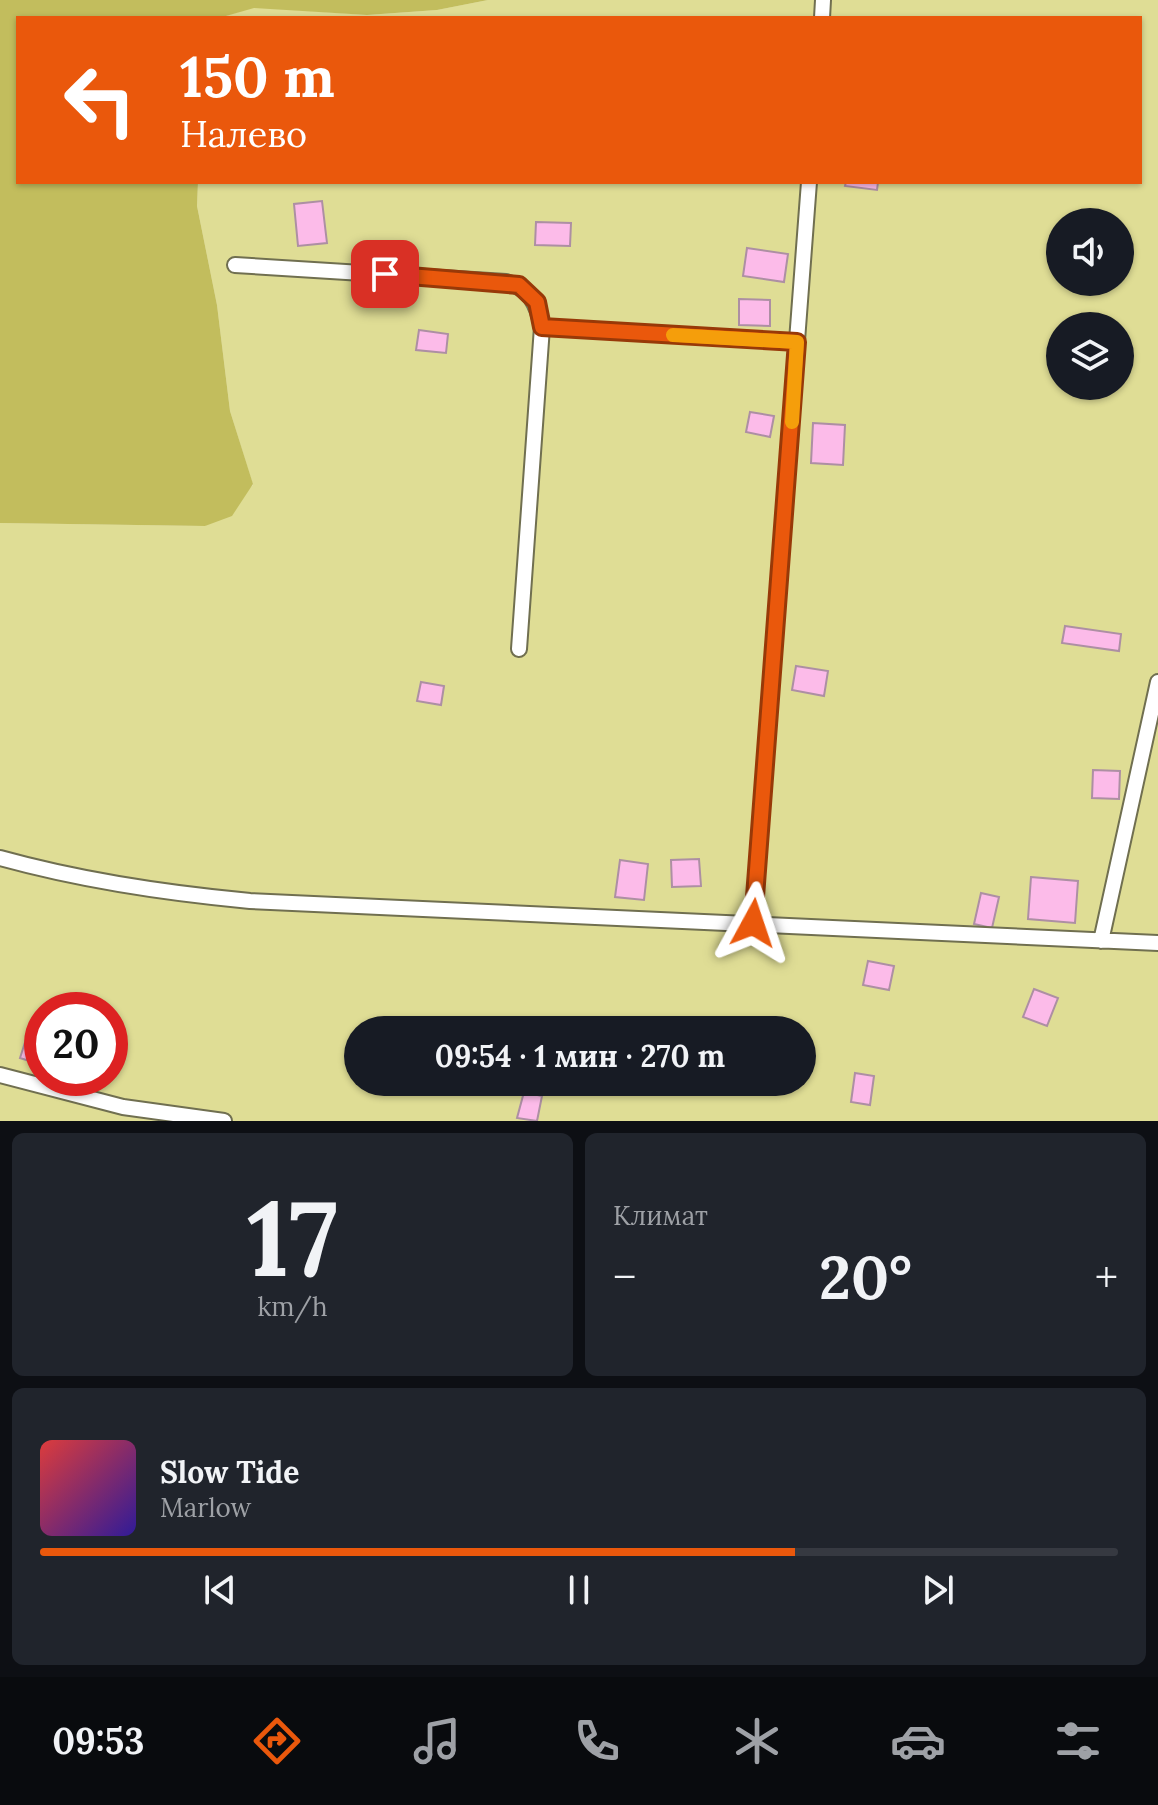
<!DOCTYPE html>
<html lang="ru">
<meta charset="utf-8">
<style>
:root{--surface:#171b24;--page:#20242c;--text:#f1f3f6;--muted:#9ea1a6;--line:#363941;--accent:#ea580c}
body{margin:0;font-family:Lora,serif;background:var(--page);color:var(--text);height:100vh;display:flex;flex-direction:column;font-size:30px;white-space:nowrap}
*{box-sizing:border-box;margin:0}
p{font-size:26px;color:var(--muted)}
.icon{flex:none;width:44px;height:44px;fill:none;stroke:currentColor;stroke-width:2;stroke-linecap:round;stroke-linejoin:round}
.map{position:relative;height:1121px;overflow:hidden}
.details{display:flex;flex-direction:column;gap:12px;padding:12px;background:#0d0f14;flex:1}
.details>*{flex:none}
.top-card{position:absolute;left:16px;top:16px;width:1126px;height:168px;border-radius:0px;box-shadow:0 2px 6px #0004;background:#ea580c;color:#fff;overflow:hidden}
.fabs{position:absolute;left:1046px;top:208px;display:grid;gap:16px}
.fabs a{display:grid;place-items:center;width:88px;height:88px;border-radius:50%;background:var(--surface);box-shadow:0 2px 6px #0004;font-size:40px}
.speed{position:absolute;left:24px;top:992px;display:flex;gap:16px;font-size:40px;font-weight:700;text-align:center}
.speed>*{display:grid;place-content:center;width:104px;height:104px;border-radius:50%;background:var(--surface);box-shadow:0 2px 6px #0004;line-height:1}
.speed .limit{border:12px solid #d22;background:#fff;color:#111}
.pin{position:absolute;display:grid;place-items:center;width:68px;height:68px;color:#fff;margin:-34px;border-radius:16px;box-shadow:0 4px 12px #0006}
.me{position:absolute;width:88px;margin:-44px;rotate:5deg;stroke-linejoin:round;filter:drop-shadow(0 0 6px #0008)}
.turn{display:flex;align-items:center;gap:28px;height:168px;padding:0 32px;font-size:36px}
.turn .icon{width:104px;height:104px;stroke-width:2.5}
.turn b{display:block;font-size:56px;line-height:68px}
.big{font-size:60px;font-weight:800;line-height:1.1}
.details .tile{flex:1;display:flex;flex-direction:column;justify-content:center;gap:12px;min-width:0;padding:0 28px;border-radius:12px;background:var(--page)}
.details .dial{align-items:center;gap:0}
.dial b{font-size:104px;line-height:1}
.song{display:flex;align-items:center;gap:24px}
.cover{width:96px;height:96px;border-radius:12px;background:linear-gradient(135deg,hsl(0 70% 55%),hsl(250 70% 35%))}
.played{height:8px;border-radius:4px;background:linear-gradient(90deg,var(--accent) 70%,var(--line) 70%)}
.keys{display:flex;justify-content:space-around;direction:ltr}
.heat{display:flex;justify-content:space-between;align-items:center;font-size:44px;direction:ltr}
.details .tiles{flex:1;display:grid;gap:12px;grid-template-columns:1fr 1fr}
.tile:last-child{grid-column:span 2}
.trip{position:absolute;left:344px;top:1016px;width:472px;height:80px;border-radius:40px;background:var(--surface);box-shadow:0 2px 6px #0004;font-weight:800;line-height:80px;text-align:center}
.tabs{display:flex;height:128px;justify-content:space-around;align-items:center;background:#090b0e;color:var(--muted)}
.tabs .icon{width:56px;height:56px}
.tabs .current{color:var(--accent)}
.tabs b{font-size:36px;color:var(--text)}
.map>svg:first-child{display:block}
</style>
<div class="map">
<svg width="1158" height="1121" viewBox="0 0 1158 1121">
<rect width="100%" height="100%" fill="#ebeac7"/>
<!-- green -->
<path fill="#dfdd95" fill-rule="evenodd" d="M488 0H1158V1121H0V523L205 526 253 485 230 411 217 305 197 206 198 182H1140V18H219L254 7 367 15 437 10ZM1060 222H1120V282H1060ZM1060 326H1120V386H1060ZM42 1010H110V1078H42ZM358 1030H802V1082H358Z"/>
<!-- water -->
<path fill="#c2bd5d" d="M0 0H488L437 10 367 15 254 8 219 18H18V182H198L197 206 217 305 230 411 253 484 232 516 205 526 0 523Z"/>
<!-- building -->
<path fill="#fcbbe9" stroke="#ad8fa3" stroke-width="2" d="M846 182H878L877 190 845 186Z
M322 201 327 243 298 246 294 204Z
M536 222 571 223 570 246 535 245Z
M747 248 788 254 784 282 743 276Z
M739 299 770 300V326L739 325Z
M419 330 448 334 446 353 416 350Z
M750 412 774 416 770 437 746 432Z
M813 423 845 425 843 465 811 463Z
M1065 626 1121 634 1119 651 1062 643Z
M796 666 828 671 824 696 792 690Z
M421 682 444 686 441 705 417 701Z
M1093 770 1120 771 1119 799 1092 798Z
M699 859 701 886 672 887 671 860Z
M620 860 648 864 644 900 615 897Z
M1031 877 1078 881 1075 923 1028 919Z
M981 893 999 897 992 928 974 924Z
M868 961 894 966 889 990 863 985Z
M1034 989 1058 998 1047 1026 1023 1017Z
M28 1033 42 1037V1065L20 1058Z
M855 1073 874 1076 870 1105 851 1102Z
M524 1092 542 1096 537 1121 517 1118Z"/>
<g fill="none" stroke-linecap="round" stroke-linejoin="round">
<!-- service casing -->
<g stroke="#706f50" stroke-width="18">
<path id="service" d="M822 18 823 0
M235 265 506 282C530 288 537 304 542 327L519 649
M542 327 797 342
M0 858C83 881 164 893 250 901L1158 943
M753 923 809 182
M1101 941 1158 682
M0 1075 123 1107 224 1121"/>
</g>
<!-- service -->
<use href="#service" stroke="#fff" stroke-width="14"/>
</g>
<g fill="none" stroke-linecap="round" stroke-linejoin="round">
<!-- route casing -->
<g stroke="#983908" stroke-width="20">
<path id="route" d="M385 274 519 285 537 302 542 327 797 342 753 923"/>
</g>
<!-- route -->
<use href="#route" stroke="#ea580c" stroke-width="14"/>
<!-- slow -->
<path stroke="#f59e0b" stroke-width="14" d="M673 335 797 342 792 422"/>
</g>
</svg>
<div class="fabs">
<a><svg class="icon" aria-label="sound" viewBox="0 0 24 24"><path d="M4 9h4l5-4v14l-5-4H4zM17 9q2 3 0 6"/></svg></a>
<a><svg class="icon" aria-label="layers" viewBox="0 0 24 24"><path d="M12 4l9 5-9 5-9-5zM3 14l9 5 9-5"/></svg></a>
</div>
<div class="speed"><div class="limit">20</div></div>
<div class="pin" style="left:385px;top:274px;background:#d93025"><svg class="icon" aria-label="arrive" viewBox="0 0 24 24"><path d="M6 21V4h12l-3 4 3 4H6"/></svg></div>
<svg class="me" style="left:753px;top:923px" viewBox="-20 -20 40 40"><path d="M0-17L14 15 0 8-14 15z" fill="#ea580c" stroke="#fff" stroke-width="4"/></svg>
<div class="trip">09:54 · 1 мин · 270 m</div>
<div class="top-card">
<div class="turn"><svg class="icon" aria-label="left" viewBox="0 0 24 24"><path d="M17 20v-9H6M10 6l-5 5 5 5"/></svg><div><b>150 m</b>Налево</div></div>
</div>
</div>
<section class="details">
<div class="tiles">
<div class="tile dial"><b>17</b><p>km/h</p></div>
<div class="tile"><p>Климат</p>
<div class="heat"><a>−</a><b class="big">20°</b><a>+</a></div>
</div>
<div class="tile">
<div class="song"><i class="cover"></i><div><b>Slow Tide</b><p>Marlow</p></div></div>
<div class="played"></div>
<div class="keys"><svg class="icon" aria-label="previous" viewBox="0 0 24 24"><path d="M18 5L8 12l10 7zM5 5v14"/></svg><svg class="icon" aria-label="pause" viewBox="0 0 24 24"><path d="M8 5v14M16 5v14"/></svg><svg class="icon" aria-label="next" viewBox="0 0 24 24"><path d="M6 5l10 7-10 7zM19 5v14"/></svg></div>
</div>
</div>
</section>
<nav class="tabs">
<b>09:53</b>
<svg class="icon current" aria-label="directions" viewBox="0 0 24 24"><path d="M12 3l9 9-9 9-9-9zM9 14v-3h6M13 9l2 2-2 2"/></svg>
<svg class="icon" aria-label="music" viewBox="0 0 24 24"><path d="M9 18V5l10-2v13"/><circle cx="6" cy="18" r="3"/><circle cx="16" cy="16" r="3"/></svg>
<svg class="icon" aria-label="phone" viewBox="0 0 24 24"><path d="M5 4h4l2 5-3 2q2 4 5 5l2-3 5 2v4C11 20 4 13 5 4z"/></svg>
<svg class="icon" aria-label="climate" viewBox="0 0 24 24"><path d="M12 3v18M4 7l16 10M4 17L20 7"/></svg>
<svg class="icon" aria-label="car" viewBox="0 0 24 24"><path d="M5 17H2v-5l4-1 3-4h7l3 4 3 1v5h-3M9 17h6M6 11h13"/><circle cx="7" cy="17" r="2"/><circle cx="17" cy="17" r="2"/></svg>
<svg class="icon" aria-label="filters" viewBox="0 0 24 24"><path d="M4 7h16M4 17h16"/><circle cx="9" cy="7" r="2"/><circle cx="15" cy="17" r="2"/></svg>
</nav>
